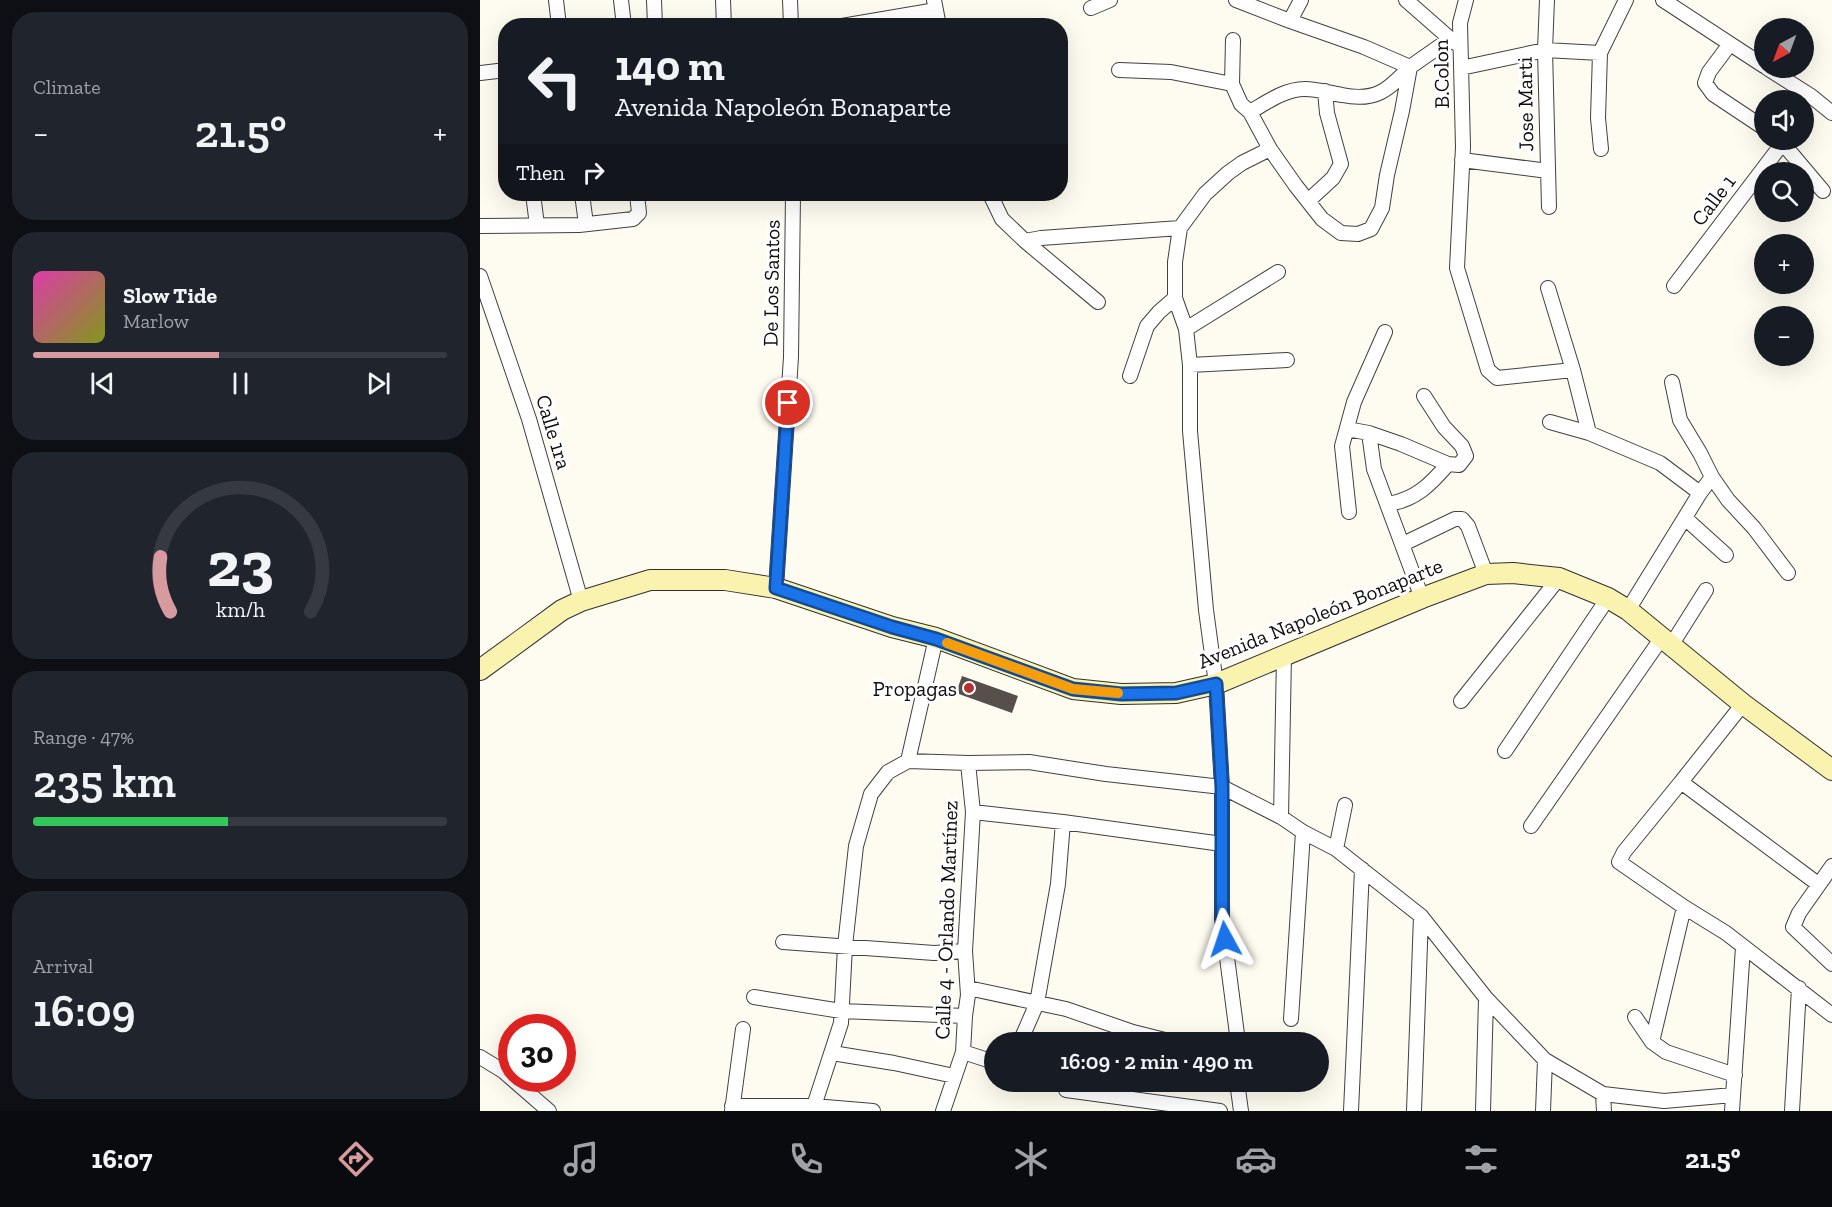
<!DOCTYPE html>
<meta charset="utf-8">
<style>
:root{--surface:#171b24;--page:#20242c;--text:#f1f3f6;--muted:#9ea1a6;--line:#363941;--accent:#d79a9f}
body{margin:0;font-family:"Zilla Slab",serif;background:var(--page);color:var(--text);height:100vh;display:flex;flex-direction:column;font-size:22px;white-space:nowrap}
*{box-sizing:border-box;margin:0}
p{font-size:20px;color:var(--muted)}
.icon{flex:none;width:33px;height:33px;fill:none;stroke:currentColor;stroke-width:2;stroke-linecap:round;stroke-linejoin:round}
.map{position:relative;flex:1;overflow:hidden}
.side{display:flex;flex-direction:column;gap:12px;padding:12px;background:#0d0f14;width:480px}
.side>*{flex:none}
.guide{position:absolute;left:18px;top:18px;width:570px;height:183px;border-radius:24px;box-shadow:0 6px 24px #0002;background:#171b24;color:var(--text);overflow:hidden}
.needle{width:39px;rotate:221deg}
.controls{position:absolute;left:1274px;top:18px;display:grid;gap:12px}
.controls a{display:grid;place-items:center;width:60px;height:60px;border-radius:50%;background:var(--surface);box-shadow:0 6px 24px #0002;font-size:30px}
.speed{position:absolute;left:18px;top:1014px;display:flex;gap:12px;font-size:30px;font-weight:700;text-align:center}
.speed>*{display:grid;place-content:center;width:78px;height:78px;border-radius:50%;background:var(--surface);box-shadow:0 6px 24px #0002;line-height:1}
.speed .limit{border:9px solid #d22;background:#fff;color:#111}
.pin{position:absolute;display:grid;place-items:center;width:51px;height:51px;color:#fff;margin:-26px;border:3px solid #fff;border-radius:50%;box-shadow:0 2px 6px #0007}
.me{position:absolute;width:66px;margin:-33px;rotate:355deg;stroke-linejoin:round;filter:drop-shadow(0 0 4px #0008)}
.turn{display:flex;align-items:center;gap:21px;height:126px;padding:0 18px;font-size:27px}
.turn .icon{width:78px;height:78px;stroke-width:2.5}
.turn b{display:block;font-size:42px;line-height:51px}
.then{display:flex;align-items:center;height:57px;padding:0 18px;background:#0003;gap:12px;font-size:22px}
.big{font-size:45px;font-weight:600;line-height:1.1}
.side .tile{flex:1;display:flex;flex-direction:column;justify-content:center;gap:9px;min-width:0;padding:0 21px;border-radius:24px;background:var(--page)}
.side .dial{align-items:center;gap:0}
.dial svg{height:156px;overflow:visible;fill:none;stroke:var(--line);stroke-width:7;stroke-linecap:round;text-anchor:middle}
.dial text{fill:var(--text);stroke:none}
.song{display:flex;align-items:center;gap:18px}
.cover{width:72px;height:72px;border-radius:9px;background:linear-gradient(135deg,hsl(320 70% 55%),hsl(70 70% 35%))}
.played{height:6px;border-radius:3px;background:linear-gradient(90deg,var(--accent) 45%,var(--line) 45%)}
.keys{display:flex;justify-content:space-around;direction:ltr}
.heat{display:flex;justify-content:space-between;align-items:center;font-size:33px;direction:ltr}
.charge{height:9px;border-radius:4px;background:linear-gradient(90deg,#34c759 47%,var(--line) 0)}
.trip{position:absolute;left:504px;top:1032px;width:345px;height:60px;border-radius:30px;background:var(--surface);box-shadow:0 6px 24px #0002;font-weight:600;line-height:60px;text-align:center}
.menu{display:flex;height:96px;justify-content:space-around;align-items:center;background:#090b0e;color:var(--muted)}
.menu .icon{width:42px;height:42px}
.menu .current{color:var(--accent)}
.menu b{font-size:27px;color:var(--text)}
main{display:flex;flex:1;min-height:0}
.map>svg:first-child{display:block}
</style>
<main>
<section class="side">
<div class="tile"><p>Climate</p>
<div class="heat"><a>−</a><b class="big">21.5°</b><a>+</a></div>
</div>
<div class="tile">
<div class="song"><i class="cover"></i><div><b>Slow Tide</b><p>Marlow</p></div></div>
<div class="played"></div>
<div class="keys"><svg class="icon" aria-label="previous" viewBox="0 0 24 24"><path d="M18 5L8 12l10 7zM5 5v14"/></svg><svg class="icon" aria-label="pause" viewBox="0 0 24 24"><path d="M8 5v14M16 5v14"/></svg><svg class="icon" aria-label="next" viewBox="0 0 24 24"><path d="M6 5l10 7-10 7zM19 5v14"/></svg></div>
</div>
<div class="tile dial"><svg viewBox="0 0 100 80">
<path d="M14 69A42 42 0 1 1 86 69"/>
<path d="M14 69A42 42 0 0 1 9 41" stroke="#d79a9f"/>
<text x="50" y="56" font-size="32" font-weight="700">23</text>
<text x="50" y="72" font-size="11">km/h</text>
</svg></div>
<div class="tile"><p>Range · 47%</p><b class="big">235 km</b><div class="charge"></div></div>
<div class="tile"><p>Arrival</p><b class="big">16:09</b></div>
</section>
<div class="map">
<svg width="1352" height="1111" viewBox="0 0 1352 1111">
<rect width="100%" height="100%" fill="#fefbf0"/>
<!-- building -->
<path fill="#564f4b" d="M482 676 538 696 532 713 476 693Z"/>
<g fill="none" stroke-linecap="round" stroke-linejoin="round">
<!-- street casing -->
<g stroke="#414141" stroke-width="16">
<path id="street" d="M76 0 79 26
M141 0 144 26
M174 0 175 26
M243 0 244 26
M310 0 311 26
M454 0 459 26
M756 0 810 21 884 47 930 67C908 90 896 102 862 95 849 93 838 89 825 89 805 89 787 102 770 112
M926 0 975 43
M986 0 980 23 983 147 977 268 1008 370 1017 378 1093 370
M1067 0 1065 50 1069 207
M1183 0 1284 66
M611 8 630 0
M810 21 821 0
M362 26 456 10
M753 40 752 84 761 104 770 112 790 149 816 186 842 219 861 233 878 234 891 229 902 208 907 175 922 111 930 67 970 39
M1250 44 1229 72 1225 83 1233 94 1284 128
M981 68 1065 50 1120 53
M1287 68 1331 96 1352 113
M639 70 691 72 752 84
M0 73 26 70
M1300 140 1343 191
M1121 149 1118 118 1120 53 1146 0
M982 160 1068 171
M53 194 57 225
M102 194 106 224
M510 194 522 219 545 241 618 302
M828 201 853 178 861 164 847 113 845 91
M0 226 99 225 153 219 159 213 157 194
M545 241 561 238 700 228
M0 276 49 419 101 601
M1194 286 1305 140
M1068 288 1093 370 1109 433 1180 463 1220 493 1148 610
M706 329 798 272
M710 365 807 360
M650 376 667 326 679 312 695 298
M1192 382 1200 420 1220 453 1232 477 1220 493
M1070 422 1109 433
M867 429 889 433 894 469 942 598
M889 433 921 444 968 464 979 465 986 456 982 446 964 427 944 396
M1232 477 1248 500 1274 528 1308 573
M909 504C936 499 950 485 968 464
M869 512 862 446 874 402 905 332
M1205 518 1246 555
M923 544 975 519H982L988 526 1006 574
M296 588 311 357 313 194
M1192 644 1226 590
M981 701 1079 578
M1263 704 1201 782 1338 884
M1025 751 1128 598
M428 761 456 638
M1201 782 1144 852 1139 862 1204 907 1246 933 1352 1015
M493 812 583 822 742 844
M801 817 804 655
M1051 826 1183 636
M856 849 865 805
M1352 866 1319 913 1313 927 1352 964
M303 942 454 953 485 951
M488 988 586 1009 653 1032 693 1042
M274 997 361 1011 485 1016
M1155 1017 1172 1042 1186 1052 1255 1075
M811 1019 823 832
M540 1042 557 1003 578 884 583 822
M758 1042 742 919V787L736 684 726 610 710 431V365L706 329 695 298V262L700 228 725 194 748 173 762 163 790 149
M1172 1042 1204 907
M483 1052 514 1062
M352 1053 414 1063 474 1076
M0 1057 23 1071 69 1111
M757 1082 761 1111
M586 1090 740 1111
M1123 1094 1124 1111
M252 1106H334L393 1111
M334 1106 361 1023 365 946 376 846 391 794 408 772 428 761 488 763 549 762 626 774 742 787 801 817 823 832 856 849 941 916 1006 998 1065 1060 1123 1094 1184 1101 1253 1095
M252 1111 263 1029
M463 1111 483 1052 485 1016 488 995 485 951 493 812 488 763
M871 1111 882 869
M934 1111 941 916
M1003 1111 1006 998
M1063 1111 1065 1060
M1252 1111 1263 947
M1312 1111 1319 988"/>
</g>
<!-- secondary casing -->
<g stroke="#303030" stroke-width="22">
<path id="secondary" d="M0 670 82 610 101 601 170 580H245L296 588 412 627 456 638 593 689 641 694 696 693 736 684 942 598 1006 574 1033 573 1079 578 1128 598 1148 610 1263 704 1352 770"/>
</g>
<!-- street -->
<use href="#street" stroke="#fff" stroke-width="14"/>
<!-- secondary -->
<use href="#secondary" stroke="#faf2af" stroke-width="20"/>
</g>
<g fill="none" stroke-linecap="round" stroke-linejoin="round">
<!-- route casing -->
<g stroke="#114b97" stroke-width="15">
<path id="route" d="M308 403 296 588 412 627 456 639 593 689 641 694 696 693 736 684 742 787V919L745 939"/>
</g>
<!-- route -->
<use href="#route" stroke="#1a73e8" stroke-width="10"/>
<!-- slow -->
<path stroke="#f59e0b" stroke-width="10" d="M467 643 593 689 638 693"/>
</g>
<!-- markers -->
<circle fill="#b72e34" stroke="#fff" stroke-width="2" cx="489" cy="688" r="6"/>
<g text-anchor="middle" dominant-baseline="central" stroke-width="6" stroke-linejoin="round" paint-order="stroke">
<!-- street labels -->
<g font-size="21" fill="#0e0e0e" stroke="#fff">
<text transform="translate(961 74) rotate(-91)">B.Colon</text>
<text transform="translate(1045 104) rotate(-91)">Jose Marti</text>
<text transform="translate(1233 200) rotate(-53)">Calle 1</text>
<text transform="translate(291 283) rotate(-89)">De Los Santos</text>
<text transform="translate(74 432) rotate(73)">Calle 1ra</text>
<text transform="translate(840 613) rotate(-22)">Avenida Napoleón Bonaparte</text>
<text transform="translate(466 920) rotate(-88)">Calle 4 - Orlando Martínez</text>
</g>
<!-- poi labels -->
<g font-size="21" fill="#0e0e0e" stroke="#fff" text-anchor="end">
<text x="477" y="688">Propagas</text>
</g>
</g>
</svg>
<div class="controls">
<a><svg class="needle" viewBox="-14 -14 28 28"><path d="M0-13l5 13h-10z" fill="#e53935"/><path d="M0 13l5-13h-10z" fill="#9ea1a6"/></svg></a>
<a><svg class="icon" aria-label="sound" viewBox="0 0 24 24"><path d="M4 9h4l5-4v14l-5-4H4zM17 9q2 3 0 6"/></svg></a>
<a><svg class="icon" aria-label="search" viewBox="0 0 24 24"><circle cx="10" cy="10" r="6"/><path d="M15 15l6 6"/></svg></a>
<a>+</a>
<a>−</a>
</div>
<div class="speed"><div class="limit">30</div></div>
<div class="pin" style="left:308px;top:403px;background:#d93025"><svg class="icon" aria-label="arrive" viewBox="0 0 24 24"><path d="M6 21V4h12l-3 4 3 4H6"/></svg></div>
<svg class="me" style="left:745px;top:939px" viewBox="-20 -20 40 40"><path d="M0-17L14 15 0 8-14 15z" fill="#1a73e8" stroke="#fff" stroke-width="4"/></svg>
<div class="trip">16:09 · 2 min · 490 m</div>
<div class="guide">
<div class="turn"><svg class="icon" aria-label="left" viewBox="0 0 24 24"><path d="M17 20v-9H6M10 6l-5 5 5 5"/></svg><div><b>140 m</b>Avenida Napoleón Bonaparte</div></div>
<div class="then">Then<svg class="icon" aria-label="right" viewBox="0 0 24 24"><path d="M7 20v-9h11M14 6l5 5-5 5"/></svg></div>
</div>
</div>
</main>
<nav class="menu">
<b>16:07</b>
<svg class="icon current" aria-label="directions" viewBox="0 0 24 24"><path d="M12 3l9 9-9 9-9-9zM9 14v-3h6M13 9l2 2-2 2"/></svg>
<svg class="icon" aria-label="music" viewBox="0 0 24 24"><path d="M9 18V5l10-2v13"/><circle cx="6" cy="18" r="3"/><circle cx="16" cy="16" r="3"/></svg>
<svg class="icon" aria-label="phone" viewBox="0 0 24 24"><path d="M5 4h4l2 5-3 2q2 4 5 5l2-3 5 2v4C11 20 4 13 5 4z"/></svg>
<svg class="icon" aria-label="climate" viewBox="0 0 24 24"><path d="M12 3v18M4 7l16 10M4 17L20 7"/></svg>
<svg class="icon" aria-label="car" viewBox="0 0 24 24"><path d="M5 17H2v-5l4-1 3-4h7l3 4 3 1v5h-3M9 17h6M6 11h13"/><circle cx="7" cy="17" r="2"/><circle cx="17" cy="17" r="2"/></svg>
<svg class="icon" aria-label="filters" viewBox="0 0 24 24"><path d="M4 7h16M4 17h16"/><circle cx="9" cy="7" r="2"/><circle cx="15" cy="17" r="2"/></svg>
<b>21.5°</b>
</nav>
